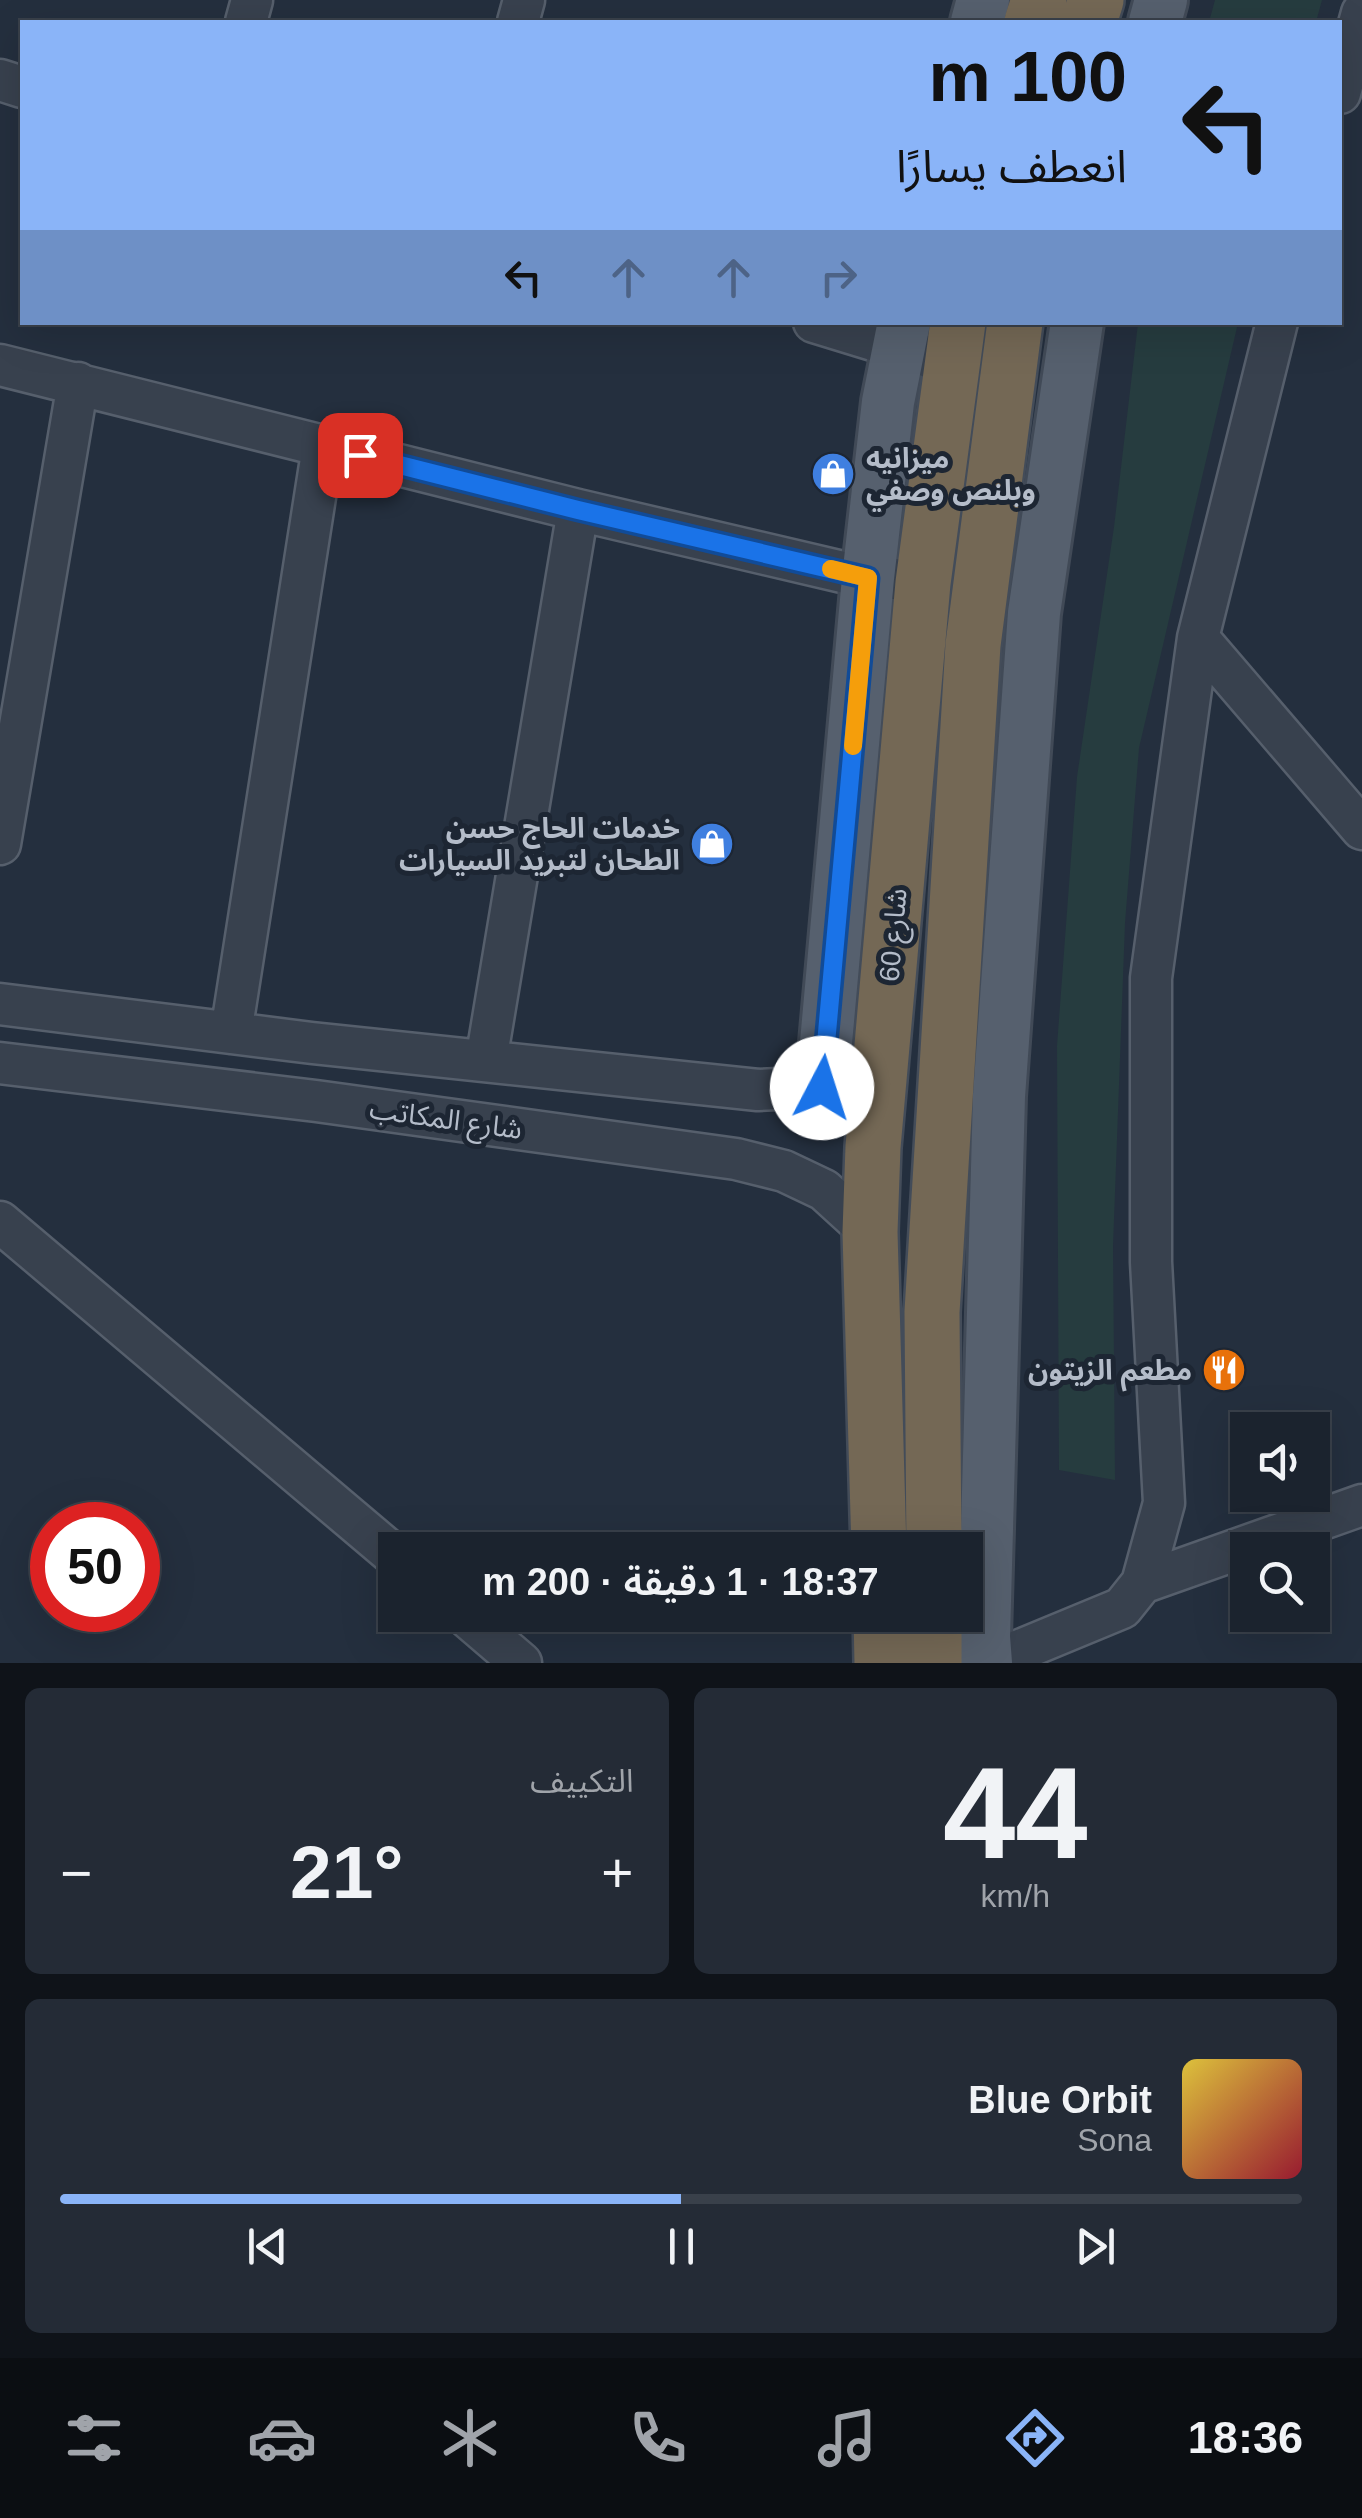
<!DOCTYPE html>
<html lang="ar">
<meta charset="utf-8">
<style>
:root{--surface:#1b232e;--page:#242b36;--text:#f1f3f6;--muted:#a0a4aa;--line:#39404a;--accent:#8ab4f8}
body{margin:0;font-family:Helvetica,"Noto Sans Arabic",sans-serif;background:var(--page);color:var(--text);direction:rtl;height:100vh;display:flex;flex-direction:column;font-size:38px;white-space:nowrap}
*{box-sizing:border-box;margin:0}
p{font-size:32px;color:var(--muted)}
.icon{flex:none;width:55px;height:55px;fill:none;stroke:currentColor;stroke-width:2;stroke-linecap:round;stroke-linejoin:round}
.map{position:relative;height:1663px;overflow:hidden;direction:ltr}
.side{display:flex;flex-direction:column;gap:25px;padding:25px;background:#0f1319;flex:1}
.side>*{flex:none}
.top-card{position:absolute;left:20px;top:20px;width:1322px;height:305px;border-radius:0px;box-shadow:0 10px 40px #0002,0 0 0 2px var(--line);direction:rtl;background:#8ab4f8;color:#111;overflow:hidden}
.tools{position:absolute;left:1230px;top:1412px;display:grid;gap:20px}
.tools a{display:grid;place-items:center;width:100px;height:100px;border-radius:0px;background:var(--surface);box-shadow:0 10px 40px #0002,0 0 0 2px var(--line);font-size:50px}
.speed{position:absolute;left:30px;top:1502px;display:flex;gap:20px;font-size:50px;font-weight:700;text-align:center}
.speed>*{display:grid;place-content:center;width:130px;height:130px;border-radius:50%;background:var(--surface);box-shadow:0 10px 40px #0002,0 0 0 2px var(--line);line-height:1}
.speed .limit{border:15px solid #d22;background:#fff;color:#111}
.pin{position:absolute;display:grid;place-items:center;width:85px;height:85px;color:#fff;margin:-42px;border-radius:20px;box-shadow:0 5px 15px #0006}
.me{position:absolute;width:110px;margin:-55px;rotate:5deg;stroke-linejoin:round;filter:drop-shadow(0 0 8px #0008)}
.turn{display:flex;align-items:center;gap:35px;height:210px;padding:0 50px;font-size:45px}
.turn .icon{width:130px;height:130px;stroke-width:2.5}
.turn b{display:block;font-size:70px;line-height:85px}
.lanes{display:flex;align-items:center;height:95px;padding:0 50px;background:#0003;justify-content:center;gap:50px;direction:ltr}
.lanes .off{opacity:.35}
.big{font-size:75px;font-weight:600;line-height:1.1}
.side .card{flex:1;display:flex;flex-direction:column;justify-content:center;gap:15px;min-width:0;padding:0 35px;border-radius:15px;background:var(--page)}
.side .dial{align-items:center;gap:0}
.dial b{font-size:130px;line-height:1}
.song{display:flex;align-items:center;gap:30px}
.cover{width:120px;height:120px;border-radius:15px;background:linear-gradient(135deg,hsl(50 70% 55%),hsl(350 70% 35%))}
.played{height:10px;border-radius:5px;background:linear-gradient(90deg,var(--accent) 50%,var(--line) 50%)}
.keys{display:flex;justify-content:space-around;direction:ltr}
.heat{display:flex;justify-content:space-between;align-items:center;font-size:55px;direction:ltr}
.side .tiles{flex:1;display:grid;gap:25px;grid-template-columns:1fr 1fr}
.card:last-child{grid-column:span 2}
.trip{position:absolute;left:378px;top:1532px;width:605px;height:100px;border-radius:0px;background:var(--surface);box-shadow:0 10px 40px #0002,0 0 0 2px var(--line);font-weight:600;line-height:100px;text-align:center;direction:rtl}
.dock{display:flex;height:160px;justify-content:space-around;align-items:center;background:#0b0e12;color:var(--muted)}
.dock .icon{width:70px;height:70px}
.dock .on{color:var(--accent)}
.dock b{font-size:45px;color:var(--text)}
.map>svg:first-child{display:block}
</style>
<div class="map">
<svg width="1362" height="1663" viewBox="0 0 1362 1663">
<rect width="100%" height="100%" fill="#242f3e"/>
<!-- green -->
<path fill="#263c3f" d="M1215 0H1322L1316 22H1209Z
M1138 323H1238L1139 748 1125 923 1113 1246 1115 1480 1059 1470 1057 1046 1077 777 1114 527Z"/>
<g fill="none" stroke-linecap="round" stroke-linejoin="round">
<!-- minor casing -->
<g stroke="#565f6c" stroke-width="45">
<path id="minor" d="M246 22 252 0
M518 22 524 0
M0 80 22 87
M1340 93 1362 13
M814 322 951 364
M0 365 578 510 868 578 895 579
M1198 638 1362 829
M0 844 78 383
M0 1004 312 1043 758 1090 880 1084
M231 1033 323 446
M486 1061 578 510
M0 1063 316 1101 736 1159 784 1171 824 1190 870 1232
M0 1222 395 1556
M1142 1583 1362 1505
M465 1615 521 1663
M989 1663 1122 1608 1142 1583 1164 1503 1151 1262V978L1198 638 1277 322"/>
</g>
<!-- major casing -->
<g stroke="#414a57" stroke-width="58">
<path id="major" d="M977 22 983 0
M1155 22 1161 0
M822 1087 868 578 888 402 904 322
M986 1663 984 1637 999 1096 1034 613 1077 322"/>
</g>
<!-- highway casing -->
<g stroke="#434c59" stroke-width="60">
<path id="highway" d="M1032 22 1039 0
M1089 22 1096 0
M879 1550 870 1232 873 1147 923 583 958 322
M934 1550 932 1312 973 645 1015 322
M881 1615 882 1663
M934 1615V1663"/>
</g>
<!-- minor -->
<use href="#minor" stroke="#38414e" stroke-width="40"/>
<!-- major -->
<use href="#major" stroke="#56606e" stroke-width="52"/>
<!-- highway -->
<use href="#highway" stroke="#746855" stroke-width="55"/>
</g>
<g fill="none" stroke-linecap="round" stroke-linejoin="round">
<!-- route casing -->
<g stroke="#114b97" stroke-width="25">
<path id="route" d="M360 455 578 510 868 578 822 1088"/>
</g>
<!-- route -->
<use href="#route" stroke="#1a73e8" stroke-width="18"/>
<!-- slow -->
<path stroke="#f59e0b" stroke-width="18" d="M831 569 868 578 853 746"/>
</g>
<!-- icons -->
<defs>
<g id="shop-disc" transform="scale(2.25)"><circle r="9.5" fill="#3f7fe0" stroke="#1d2633"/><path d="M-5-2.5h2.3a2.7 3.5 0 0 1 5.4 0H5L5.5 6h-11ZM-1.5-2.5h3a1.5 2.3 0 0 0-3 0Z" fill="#fff"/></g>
<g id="restaurant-disc" transform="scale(2.25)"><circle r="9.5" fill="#e8710a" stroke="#1d2633"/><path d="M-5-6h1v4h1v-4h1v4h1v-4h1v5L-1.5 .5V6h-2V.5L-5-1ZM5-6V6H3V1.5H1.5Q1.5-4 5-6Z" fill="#fff"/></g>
</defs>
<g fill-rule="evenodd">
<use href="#shop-disc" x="833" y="474"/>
<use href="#shop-disc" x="712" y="844"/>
<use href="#restaurant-disc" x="1224" y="1370"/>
</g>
<g text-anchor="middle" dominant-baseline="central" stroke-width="10" stroke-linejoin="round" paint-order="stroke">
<!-- poi labels -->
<g font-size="28" font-weight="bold" fill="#b4bcc9" stroke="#1d2633" text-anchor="end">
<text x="866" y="458" text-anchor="start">ميزانيه<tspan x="866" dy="32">وبلنص وصفي</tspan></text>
<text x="680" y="828">خدمات الحاج حسن<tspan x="680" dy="32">الطحان لتبريد السيارات</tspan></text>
<text x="1192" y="1370">مطعم الزيتون</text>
</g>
<!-- street labels -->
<g font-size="28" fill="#b4bcc9" stroke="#1d2633">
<text transform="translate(893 935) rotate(-85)">شارع 60</text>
<text transform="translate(446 1119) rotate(8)">شارع المکاتب</text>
</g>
</g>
</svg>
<div class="tools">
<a><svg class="icon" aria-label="sound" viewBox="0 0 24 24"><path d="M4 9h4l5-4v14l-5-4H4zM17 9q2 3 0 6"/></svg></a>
<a><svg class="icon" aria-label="search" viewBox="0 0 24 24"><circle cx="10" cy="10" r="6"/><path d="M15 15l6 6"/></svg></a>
</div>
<div class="speed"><div class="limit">50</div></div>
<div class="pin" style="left:360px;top:455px;background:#d93025"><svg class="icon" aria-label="arrive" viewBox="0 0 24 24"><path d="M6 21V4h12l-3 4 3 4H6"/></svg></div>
<svg class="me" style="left:822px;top:1088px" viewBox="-20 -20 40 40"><circle r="19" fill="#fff"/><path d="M0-13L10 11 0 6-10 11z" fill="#1a73e8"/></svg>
<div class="trip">18:37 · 1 دقيقة · 200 m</div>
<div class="top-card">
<div class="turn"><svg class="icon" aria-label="left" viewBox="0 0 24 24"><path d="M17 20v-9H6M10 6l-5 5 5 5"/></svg><div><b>100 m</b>انعطف يسارًا</div></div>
<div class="lanes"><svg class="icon" aria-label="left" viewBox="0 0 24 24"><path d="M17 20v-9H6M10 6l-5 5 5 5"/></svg><svg class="icon off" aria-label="ahead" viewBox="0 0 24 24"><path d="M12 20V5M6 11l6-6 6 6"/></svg><svg class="icon off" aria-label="ahead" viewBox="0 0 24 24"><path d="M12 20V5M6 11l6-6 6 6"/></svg><svg class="icon off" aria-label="right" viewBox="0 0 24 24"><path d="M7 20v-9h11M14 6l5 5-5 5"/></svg></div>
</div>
</div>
<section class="side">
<div class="tiles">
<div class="card dial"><b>44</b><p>km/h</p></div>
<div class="card"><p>التكييف</p>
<div class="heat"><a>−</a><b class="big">21°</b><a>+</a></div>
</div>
<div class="card">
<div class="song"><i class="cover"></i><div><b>Blue Orbit</b><p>Sona</p></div></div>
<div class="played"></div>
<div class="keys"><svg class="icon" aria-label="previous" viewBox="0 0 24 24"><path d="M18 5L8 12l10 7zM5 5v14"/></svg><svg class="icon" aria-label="pause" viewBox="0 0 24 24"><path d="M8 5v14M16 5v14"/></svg><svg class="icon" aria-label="next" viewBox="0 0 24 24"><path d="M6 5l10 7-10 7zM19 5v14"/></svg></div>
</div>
</div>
</section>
<nav class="dock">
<b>18:36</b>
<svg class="icon on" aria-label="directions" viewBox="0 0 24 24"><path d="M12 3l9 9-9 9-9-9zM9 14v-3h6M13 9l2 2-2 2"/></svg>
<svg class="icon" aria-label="music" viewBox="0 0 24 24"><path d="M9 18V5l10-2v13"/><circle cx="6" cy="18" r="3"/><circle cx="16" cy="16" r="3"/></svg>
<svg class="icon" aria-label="phone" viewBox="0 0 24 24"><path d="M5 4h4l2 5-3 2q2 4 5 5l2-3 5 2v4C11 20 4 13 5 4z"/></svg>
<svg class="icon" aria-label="climate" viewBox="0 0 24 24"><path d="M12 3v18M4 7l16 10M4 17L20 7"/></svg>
<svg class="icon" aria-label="car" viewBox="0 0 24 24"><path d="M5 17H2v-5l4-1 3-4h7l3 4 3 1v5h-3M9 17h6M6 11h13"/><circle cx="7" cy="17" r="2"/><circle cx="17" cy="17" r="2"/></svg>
<svg class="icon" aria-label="filters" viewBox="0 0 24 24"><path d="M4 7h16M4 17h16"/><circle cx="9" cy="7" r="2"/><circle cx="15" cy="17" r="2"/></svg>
</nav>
